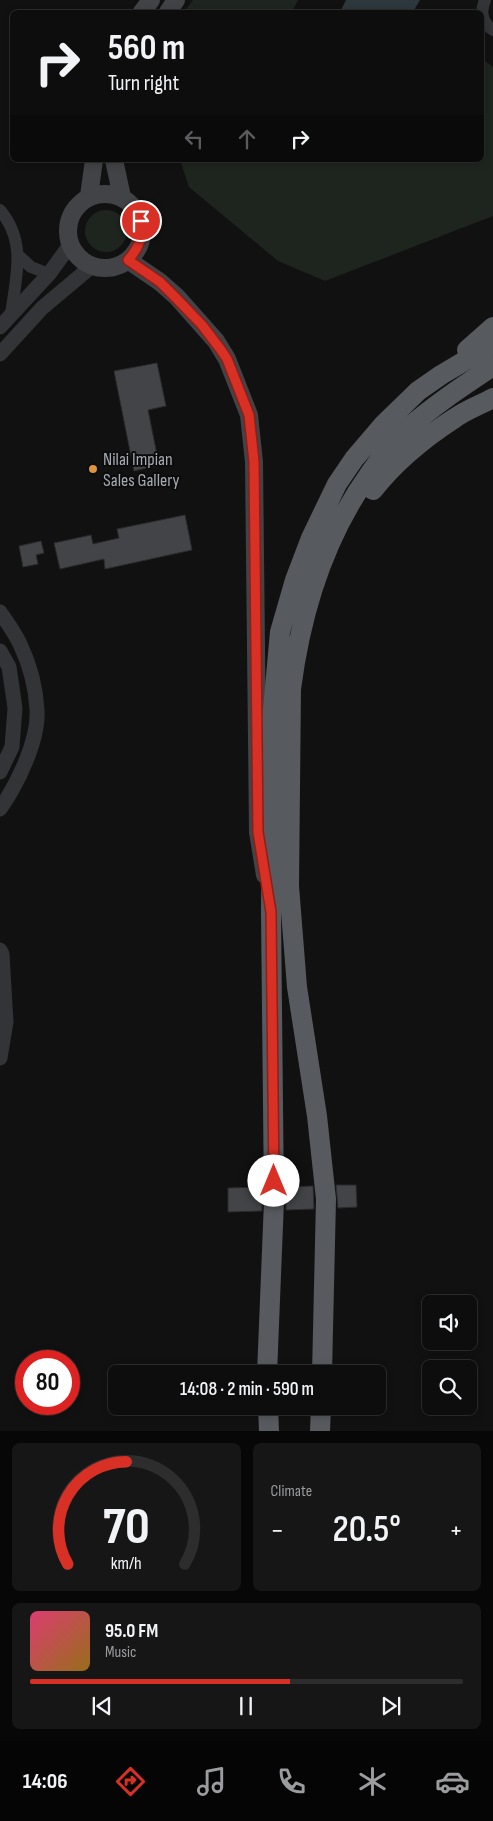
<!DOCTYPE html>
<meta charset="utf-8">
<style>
:root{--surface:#0d0d0e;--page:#161617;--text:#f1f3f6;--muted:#9a9c9e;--line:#2d2d2e;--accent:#d93025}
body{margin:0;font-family:"Sofia Sans Condensed",sans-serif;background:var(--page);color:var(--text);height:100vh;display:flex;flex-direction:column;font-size:19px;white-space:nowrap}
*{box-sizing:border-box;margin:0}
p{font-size:16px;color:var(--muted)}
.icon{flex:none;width:28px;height:28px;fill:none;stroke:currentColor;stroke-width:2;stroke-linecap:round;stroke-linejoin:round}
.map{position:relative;height:1431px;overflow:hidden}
.panel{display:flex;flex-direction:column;gap:12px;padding:12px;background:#070708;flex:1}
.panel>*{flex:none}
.top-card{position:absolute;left:10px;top:10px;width:474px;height:152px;border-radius:8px;box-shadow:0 2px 8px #0003,0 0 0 1px var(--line);background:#0d0d0e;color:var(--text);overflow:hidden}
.buttons{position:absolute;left:422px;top:1295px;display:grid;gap:10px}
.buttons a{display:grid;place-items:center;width:55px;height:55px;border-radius:8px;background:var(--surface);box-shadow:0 2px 8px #0003,0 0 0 1px var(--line);font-size:25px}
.speed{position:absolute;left:15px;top:1350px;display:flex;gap:10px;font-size:25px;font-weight:700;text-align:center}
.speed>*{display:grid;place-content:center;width:65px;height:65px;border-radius:50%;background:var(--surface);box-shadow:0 2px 8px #0003,0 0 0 1px var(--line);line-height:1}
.speed .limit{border:8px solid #d22;background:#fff;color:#111}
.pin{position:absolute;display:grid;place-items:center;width:42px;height:42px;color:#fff;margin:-21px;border:2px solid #fff;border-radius:50%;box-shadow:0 1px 5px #0007}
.me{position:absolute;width:55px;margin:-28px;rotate:0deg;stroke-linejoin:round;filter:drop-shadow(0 0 4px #0008)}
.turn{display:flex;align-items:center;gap:18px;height:105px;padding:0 15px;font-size:22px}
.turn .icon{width:65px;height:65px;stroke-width:2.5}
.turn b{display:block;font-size:35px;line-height:42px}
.lanes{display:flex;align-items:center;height:48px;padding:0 15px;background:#0003;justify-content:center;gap:25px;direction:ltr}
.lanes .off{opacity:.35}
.big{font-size:38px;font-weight:600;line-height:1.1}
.panel .widget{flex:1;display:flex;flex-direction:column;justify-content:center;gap:8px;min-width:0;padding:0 18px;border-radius:8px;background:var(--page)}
.panel .dial{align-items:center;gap:0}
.dial svg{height:130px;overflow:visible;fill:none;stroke:var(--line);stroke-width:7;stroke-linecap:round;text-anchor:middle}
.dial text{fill:var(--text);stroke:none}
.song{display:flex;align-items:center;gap:15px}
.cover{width:60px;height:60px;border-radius:8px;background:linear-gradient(135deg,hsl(340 70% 55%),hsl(40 70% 35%))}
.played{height:5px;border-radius:2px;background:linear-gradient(90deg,var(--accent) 60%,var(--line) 60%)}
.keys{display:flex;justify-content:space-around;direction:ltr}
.heat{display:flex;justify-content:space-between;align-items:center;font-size:28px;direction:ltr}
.panel .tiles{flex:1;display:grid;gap:12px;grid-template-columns:1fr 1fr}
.widget:last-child{grid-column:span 2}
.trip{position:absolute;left:108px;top:1365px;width:278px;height:50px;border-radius:8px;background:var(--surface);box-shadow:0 2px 8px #0003,0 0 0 1px var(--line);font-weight:600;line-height:50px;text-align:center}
.tab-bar{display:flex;height:80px;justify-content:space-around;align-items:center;background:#050506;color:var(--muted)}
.tab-bar .icon{width:35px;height:35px}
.tab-bar .selected{color:var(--accent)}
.tab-bar b{font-size:22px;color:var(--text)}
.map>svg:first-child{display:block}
</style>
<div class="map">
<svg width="493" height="1431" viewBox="0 0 493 1431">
<rect width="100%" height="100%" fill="#111112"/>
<!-- green -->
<path fill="#1e241e" d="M193 0H298L292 12H184Z
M481 58 493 67V216L325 281 278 261 189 187 180 160H481Z
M85 231a21 21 0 1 1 42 0a21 21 0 1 1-42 0Z"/>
<!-- water -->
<path fill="#2e373b" d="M346 0H420L413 12H340Z"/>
<!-- building -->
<path fill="#434447" stroke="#2b2b2e" d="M157 363 166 406 148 410 159 465 134 471 114 371Z
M185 515 192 550 105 569 104 559 60 569 54 543 91 535 93 544 119 538 117 529Z
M41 541 44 553 36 555 38 564 23 567 19 546Z
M336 1185H356L357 1207 338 1208Z
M313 1186 314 1209 286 1210V1187Z
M262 1187V1211L228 1212V1188Z"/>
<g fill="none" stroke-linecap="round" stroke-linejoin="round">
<!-- minor -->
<path stroke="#323437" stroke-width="12" d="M485 0C480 12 482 23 493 30
M0 210C27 242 16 277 11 314
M19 256 31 267 49 274"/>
<!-- tertiary -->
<path stroke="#323437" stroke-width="15" d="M0 327 49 274 70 245
M0 354 42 308 92 266
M0 612C7 622 15 633 20 644 30 665 36 688 37 710 39 740 17 785 0 809
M0 651 9 667 15 708 12 747 0 772
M0 950 2 954 6 1022 0 1058"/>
<!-- secondary -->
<path stroke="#414347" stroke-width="18" d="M142 12 151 0
M168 12 176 0
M114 160 122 197
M68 231a37 37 0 1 1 74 0a37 37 0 1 1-74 0Z
M89 196 94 160
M128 260 160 282 177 297 216 341 227 359 249 415 254 462 258 832 265 875"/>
<!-- trunk -->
<path stroke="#575a5e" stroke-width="20" d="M467 350 493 327
M373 490C395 462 424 438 455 418 466 410 480 405 493 398
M267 1374 274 1201 271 912 272 720 280 632 295 580 311 538 337 484 354 459 383 425 418 391 441 375 493 344
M322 1374 326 1199 317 1116 297 987 289 886 291 689C301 611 324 537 370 473 381 457 393 442 407 429 434 405 463 386 493 366
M268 1406 269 1431
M320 1431 321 1406"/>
</g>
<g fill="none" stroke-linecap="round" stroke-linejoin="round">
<!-- route casing -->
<g stroke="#8d1f18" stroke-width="12">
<path id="route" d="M141 221C143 237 139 248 128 260L160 282 176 298 202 325 221 350 227 359 249 415 254 462 258 832 271 912 274 1181"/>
</g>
<!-- route -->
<use href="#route" stroke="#d93025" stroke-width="9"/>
</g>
<!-- markers -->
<circle fill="#de933d" stroke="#0c0c0d" stroke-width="2" cx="93" cy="469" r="5"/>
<g text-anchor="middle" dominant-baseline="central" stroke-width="4" stroke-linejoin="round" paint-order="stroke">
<!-- poi labels -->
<g font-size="18" fill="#a4aab1" stroke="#0c0c0d" text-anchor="start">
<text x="103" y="459">Nilai Impian<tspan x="103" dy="21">Sales Gallery</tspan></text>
</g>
</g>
</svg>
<div class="buttons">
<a><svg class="icon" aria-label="sound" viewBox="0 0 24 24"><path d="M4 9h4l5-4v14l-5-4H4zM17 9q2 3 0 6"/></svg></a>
<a><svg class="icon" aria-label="search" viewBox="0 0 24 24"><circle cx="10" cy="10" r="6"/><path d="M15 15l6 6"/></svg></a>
</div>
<div class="speed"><div class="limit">80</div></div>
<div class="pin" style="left:141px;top:221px;background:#d93025"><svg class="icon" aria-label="arrive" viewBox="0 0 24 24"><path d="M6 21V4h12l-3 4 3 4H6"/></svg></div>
<svg class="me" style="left:274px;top:1181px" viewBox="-20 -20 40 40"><circle r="19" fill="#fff"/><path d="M0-13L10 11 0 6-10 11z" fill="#d93025"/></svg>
<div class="trip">14:08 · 2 min · 590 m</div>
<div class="top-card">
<div class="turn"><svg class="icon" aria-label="right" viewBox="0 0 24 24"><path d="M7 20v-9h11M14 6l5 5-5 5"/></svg><div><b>560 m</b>Turn right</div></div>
<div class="lanes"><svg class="icon off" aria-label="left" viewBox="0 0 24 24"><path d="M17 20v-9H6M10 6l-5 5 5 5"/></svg><svg class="icon off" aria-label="ahead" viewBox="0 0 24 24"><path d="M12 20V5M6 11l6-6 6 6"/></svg><svg class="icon" aria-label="right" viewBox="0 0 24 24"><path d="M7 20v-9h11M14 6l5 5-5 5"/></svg></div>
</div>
</div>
<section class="panel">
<div class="tiles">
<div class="widget dial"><svg viewBox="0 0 100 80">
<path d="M14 69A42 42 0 1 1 86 69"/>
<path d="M14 69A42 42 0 0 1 50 6" stroke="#d93025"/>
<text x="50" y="56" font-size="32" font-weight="700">70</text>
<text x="50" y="72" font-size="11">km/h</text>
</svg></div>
<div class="widget"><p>Climate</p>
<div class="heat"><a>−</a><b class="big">20.5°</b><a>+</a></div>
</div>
<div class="widget">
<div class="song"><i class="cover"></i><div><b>95.0 FM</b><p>Music</p></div></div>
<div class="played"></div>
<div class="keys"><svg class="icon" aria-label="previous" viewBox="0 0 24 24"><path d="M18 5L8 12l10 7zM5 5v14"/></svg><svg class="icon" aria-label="pause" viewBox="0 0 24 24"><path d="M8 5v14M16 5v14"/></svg><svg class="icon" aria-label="next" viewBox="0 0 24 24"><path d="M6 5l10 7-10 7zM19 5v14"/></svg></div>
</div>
</div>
</section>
<nav class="tab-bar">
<b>14:06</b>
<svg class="icon selected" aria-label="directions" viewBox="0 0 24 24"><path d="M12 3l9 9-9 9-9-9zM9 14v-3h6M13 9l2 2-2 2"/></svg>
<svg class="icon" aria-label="music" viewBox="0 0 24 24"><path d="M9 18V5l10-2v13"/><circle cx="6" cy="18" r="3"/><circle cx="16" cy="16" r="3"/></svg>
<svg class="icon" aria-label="phone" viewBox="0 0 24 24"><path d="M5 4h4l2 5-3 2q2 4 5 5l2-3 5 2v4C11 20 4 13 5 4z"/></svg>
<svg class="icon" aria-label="climate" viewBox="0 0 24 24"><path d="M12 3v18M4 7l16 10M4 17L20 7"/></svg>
<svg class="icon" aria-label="car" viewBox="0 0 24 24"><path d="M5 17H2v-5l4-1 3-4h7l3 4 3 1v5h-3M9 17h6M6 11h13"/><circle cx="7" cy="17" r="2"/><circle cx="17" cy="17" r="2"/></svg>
</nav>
